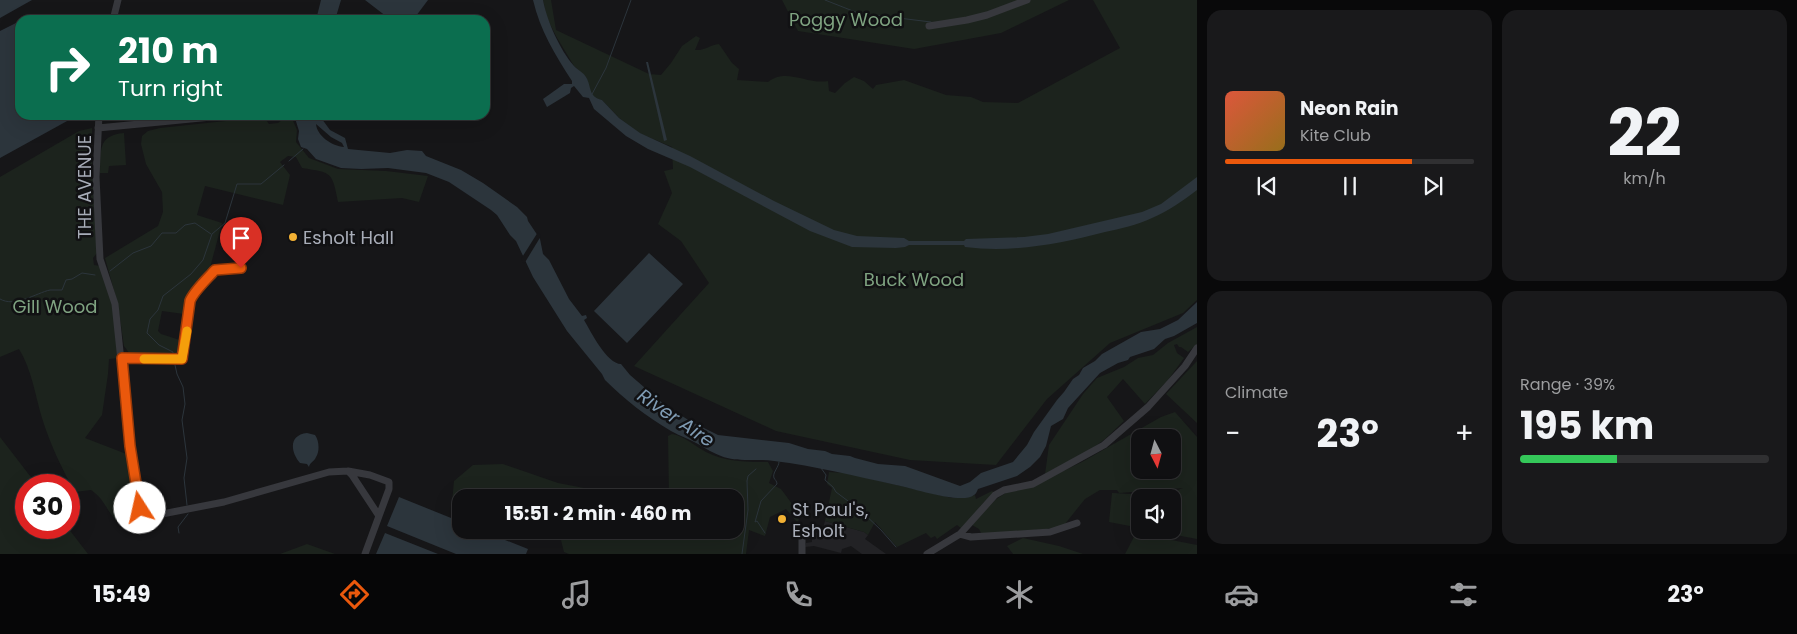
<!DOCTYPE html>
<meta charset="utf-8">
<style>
:root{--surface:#101012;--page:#19191b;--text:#f1f3f6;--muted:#9c9d9f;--line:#303032;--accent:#ea580c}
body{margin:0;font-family:Poppins,sans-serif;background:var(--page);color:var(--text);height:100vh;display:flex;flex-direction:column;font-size:19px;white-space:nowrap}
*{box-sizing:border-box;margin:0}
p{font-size:16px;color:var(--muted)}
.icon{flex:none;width:28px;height:28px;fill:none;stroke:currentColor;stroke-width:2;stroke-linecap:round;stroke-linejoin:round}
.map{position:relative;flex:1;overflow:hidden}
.details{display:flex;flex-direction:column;gap:10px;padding:10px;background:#09090a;width:600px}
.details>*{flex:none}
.banner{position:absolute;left:15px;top:15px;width:475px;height:105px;border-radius:15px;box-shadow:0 5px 20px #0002,0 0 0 1px var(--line);background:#0b6e4f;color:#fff;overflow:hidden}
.needle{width:32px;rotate:174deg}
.controls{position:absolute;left:1131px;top:429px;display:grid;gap:10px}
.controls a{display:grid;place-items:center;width:50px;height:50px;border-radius:10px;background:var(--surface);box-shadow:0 5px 20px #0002,0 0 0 1px var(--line);font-size:25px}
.speed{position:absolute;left:15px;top:474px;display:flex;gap:10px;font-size:25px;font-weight:700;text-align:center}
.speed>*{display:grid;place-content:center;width:65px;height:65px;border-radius:50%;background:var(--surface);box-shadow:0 5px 20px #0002,0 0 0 1px var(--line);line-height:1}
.speed .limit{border:8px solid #d22;background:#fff;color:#111}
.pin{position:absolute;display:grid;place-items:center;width:42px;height:42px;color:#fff;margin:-51px -21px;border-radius:50% 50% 50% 0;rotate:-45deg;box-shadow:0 0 5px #0007}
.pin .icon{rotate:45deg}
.me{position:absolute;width:55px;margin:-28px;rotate:350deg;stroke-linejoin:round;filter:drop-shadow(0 0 4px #0008)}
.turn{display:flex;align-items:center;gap:18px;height:105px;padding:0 20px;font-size:22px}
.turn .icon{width:65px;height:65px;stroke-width:2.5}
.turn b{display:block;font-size:35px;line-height:42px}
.big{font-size:38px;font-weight:700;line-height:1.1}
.details .card{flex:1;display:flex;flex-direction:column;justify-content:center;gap:8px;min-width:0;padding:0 18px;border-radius:15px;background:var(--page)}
.details .dial{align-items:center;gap:0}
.dial b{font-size:65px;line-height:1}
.song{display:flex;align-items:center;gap:15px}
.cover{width:60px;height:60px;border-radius:8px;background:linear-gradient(135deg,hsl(10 70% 55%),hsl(40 70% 35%))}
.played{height:5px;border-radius:2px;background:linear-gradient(90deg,var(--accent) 75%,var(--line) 75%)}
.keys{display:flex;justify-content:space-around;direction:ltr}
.heat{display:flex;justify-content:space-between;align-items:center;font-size:28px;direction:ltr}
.charge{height:8px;border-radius:4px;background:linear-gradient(90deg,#34c759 39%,var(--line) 0)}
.details .tiles{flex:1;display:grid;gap:10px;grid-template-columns:repeat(2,1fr)}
.trip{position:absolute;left:452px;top:489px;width:292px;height:50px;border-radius:15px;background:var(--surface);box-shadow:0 5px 20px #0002,0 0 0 1px var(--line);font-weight:700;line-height:50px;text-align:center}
.menu{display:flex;height:80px;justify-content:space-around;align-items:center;background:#060607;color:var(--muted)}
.menu .icon{width:35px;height:35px}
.menu .selected{color:var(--accent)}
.menu b{font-size:22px;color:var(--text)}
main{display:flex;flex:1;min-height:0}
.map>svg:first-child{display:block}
</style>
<main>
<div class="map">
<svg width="1197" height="554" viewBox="0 0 1197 554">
<rect width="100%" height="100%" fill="#161618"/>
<!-- built -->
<path fill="#222225" d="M825 521 864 532 868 535 865 539 886 554H862L851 546 842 549 841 553 814 546 805 547 806 543 812 542V539L816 538 815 533 822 532Z"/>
<!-- green -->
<path fill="#1c231d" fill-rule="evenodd" d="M543 0H551L556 30 649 74 661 75 671 63 682 46 696 36 700 38 695 50C704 51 710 45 719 44L732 63 739 69 737 80 768 82C786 67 808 85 828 81L829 91 835 93 845 83 854 77 864 81 873 89 876 85 904 80 946 95 971 97 983 102 1018 103 1120 48 1093 0H1197V300L1183 313 1110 343 1047 399 996 465 910 460 776 431 634 366 709 283 681 241 658 224 672 193 664 171 673 169 672 147 639 133 619 118 602 100 596 99 591 94 586 77 574 66 556 36 547 18Z
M782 0H1069L1001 33 914 49 798 31Z
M287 116H291L297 130 296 142 309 158 338 169 386 171 428 176 419 202 402 198 338 202C332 171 332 173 302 168L296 157 288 156 280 162 290 175 283 205 205 186 197 215 222 223 208 275 188 293 184 314 162 311 158 331 161 334 180 340V354L176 357 130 354 124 346 118 305 105 258 158 226 163 212 162 192 146 164 141 144 142 136 148 131 160 128 264 117 269 124 278 123Z
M92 128V171L97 253 93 258 94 265 100 266 113 307 118 358 109 359 108 374 102 415 85 438 129 455 137 512 119 523C107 513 105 499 91 490L75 492C62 469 50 444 42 418 35 395 32 370 19 349L0 357V177L79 131Z
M124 133 126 165 109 166 108 173H100C101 152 97 135 124 133Z
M1197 327V344L1188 352 1181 347H1179L1177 344 1174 345 1177 353 1184 358 1168 380 1145 404 1123 379 1107 397 1124 421 1105 439 1093 448 1045 474 1049 445 1083 394 1097 378 1124 367 1138 358 1153 355 1168 343Z
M1197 361V423L1166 394Z
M1175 412 1197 437V539L1149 530H1172V498H1140V528L1109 522 1112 493C1131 494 1167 496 1183 488L1119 493 1117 490H1100L1085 499 1065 524 1055 528 982 535 979 529 972 525 995 500 1007 492 1061 472 1082 462 1161 417ZM1140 438H1172V470H1140Z
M672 434C684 436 695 446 706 452 725 462 747 462 768 462L773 471 769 483 781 489 798 512 796 513 799 520 797 522 786 509 770 517 765 536 749 530 746 554H569L564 552 561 540 550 535 536 537 520 530H736V498L669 497 668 436Z
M0 437 37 485H26V528H68L88 554H0Z
M503 464 558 483 584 488 604 497 461 498V507L452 503 454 481 473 465Z
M829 472 846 473 952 498 969 497 975 495 976 499 992 491 994 493 984 502 962 529 957 525 937 539 935 536 931 538 926 533 897 547 875 522 868 535 864 532 825 521 832 488 827 484Z
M1136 533 1197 545V554H1125Z
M1023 538 1059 546 1083 554H1013L1007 546Z
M307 544 335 554H280Z"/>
<!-- water -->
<path fill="#2c353c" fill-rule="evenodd" d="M0 0H32L0 18Z
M321 0H341L335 20H316Z
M365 0H428L413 20H391Z
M533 0H543C547 21 560 50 574 66 578 70 583 72 586 77 592 87 588 97 602 100L619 118 640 133 690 156 774 201 834 230 857 236 904 238 909 241H964L966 239 1024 237 1048 234 1142 212 1161 204 1197 177V190C1183 201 1168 211 1152 218 1137 225 1120 229 1105 232 1059 244 1012 253 965 247L964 245H909L905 247 896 248 852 247 810 231 690 167 648 149 626 136 594 109 589 98 583 97 574 86 571 88 570 93 547 107 543 99 564 84H572V81C555 55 540 30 533 0Z
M20 21V115H78L0 158V31Z
M646 62H648L667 140 664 141Z
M294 115H319L330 130 345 138 348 149 390 153 407 150 422 151 426 156 461 170 483 183 517 207 527 217 528 221 540 239 543 254 549 260 569 299 582 316 586 315 587 318 584 320C591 332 607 364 621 364L630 375 666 406 690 421 718 435 789 443 808 449 825 451 832 454 850 456 855 458 878 464 905 466 960 486 970 482 981 473 1013 462 1027 445 1034 432 1057 400 1064 392 1073 379 1079 375 1083 368 1095 361 1102 354 1141 332 1160 329 1178 320 1197 302V323L1174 336 1165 339 1154 349 1130 357 1128 360 1118 363 1100 373 1068 408 1063 419 1051 426 1046 446 1040 457 1030 467 1017 476 978 489C977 491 976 494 974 495 962 505 912 488 896 485 855 476 815 466 774 461 757 458 738 463 721 456 713 453 706 449 698 444 689 439 680 436 671 431 647 417 624 399 605 380L602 374 567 331 533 277 516 241 510 235 497 215 491 210 449 182 426 173 388 168 361 169 341 168 316 159 307 149 301 147 298 139 299 131ZM316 124 331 137 342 143 344 147C332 146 317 136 316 124Z
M649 253 683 284 627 343 594 311Z
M307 433 315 435C319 440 320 451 316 457 314 462 310 462 309 467L307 464 300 463C290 451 289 435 307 433Z
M399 497 461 522V530H480L528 549 526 554H456L387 526Z
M385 533 438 554H376Z"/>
<!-- pier -->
<path fill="#161618" d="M538 232 541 236 524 264 521 259Z"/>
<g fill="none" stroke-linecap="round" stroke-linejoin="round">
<!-- stream -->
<path stroke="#2c353c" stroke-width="1" d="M825 0 858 13 931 22
M591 96 606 68 631 0
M289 161 303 149
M110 271 133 253 151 246 162 233H176L185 225 195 223 211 234
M0 299C15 308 36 293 50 290 54 290 58 290 62 290L66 280 72 279 82 273 95 275
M173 356V352L159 345 147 333 150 319 158 310 163 296 191 274 203 260 212 234 225 223 237 184H261L284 165
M175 365 177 374 183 387 185 404 182 420 187 458 184 478 187 505
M821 468 826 475 825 480 833 487 836 492 860 510 881 530 896 547
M179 533 178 527 188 514
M765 533 757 521 755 522 761 501 777 484C777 481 775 480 774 478 772 473 779 467 779 462
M742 554 748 510 747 481 748 476 756 469"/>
<!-- minor -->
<path stroke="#37383d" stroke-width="7" d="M113 20 118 0
M929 26 967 20 987 15 1027 0
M99 115 96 177 100 259 115 304 130 446 141 511 145 515 150 516 162 514 224 502 329 472 348 471 352 475 379 516 365 554
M98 128 232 115
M122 358 182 359 190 301C193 292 208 278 215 270L241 268
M348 471 370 475 389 482V489L379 516
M802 532V554
M960 534 971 537 1050 532 1077 523
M927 554 960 534 995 495 1004 490 1033 484 1104 445 1148 407 1185 366 1197 348"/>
</g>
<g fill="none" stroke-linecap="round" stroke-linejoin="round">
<!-- route casing -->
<g stroke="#983908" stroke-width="12">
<path id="route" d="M140 508 130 446 122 358 182 359 190 301C193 292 208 278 215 270L241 268"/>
</g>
<!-- route -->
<use href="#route" stroke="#ea580c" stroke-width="9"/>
<!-- slow -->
<path stroke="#f59e0b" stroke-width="9" d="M144 359H182L187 331"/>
</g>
<!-- markers -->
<g fill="#f2b134" stroke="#111113" stroke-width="2">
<circle cx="293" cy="237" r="5"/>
<circle cx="782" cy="519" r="5"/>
</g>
<g text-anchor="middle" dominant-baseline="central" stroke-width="5" stroke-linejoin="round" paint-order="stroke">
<!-- park labels -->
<g font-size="18" fill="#7fa381" stroke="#111113">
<text x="846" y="19">Poggy Wood</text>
<text x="914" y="279">Buck Wood</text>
<text x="55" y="306">Gill Wood</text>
</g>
<!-- street labels -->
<g font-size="18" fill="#a8adb8" stroke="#111113">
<text transform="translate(84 187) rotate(-90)">THE AVENUE</text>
</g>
<!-- poi labels -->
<g font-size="18" fill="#a8adb8" stroke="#111113" text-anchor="start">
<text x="303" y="237">Esholt Hall</text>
<text x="792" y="509">St Paul's,<tspan x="792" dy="21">Esholt</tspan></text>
</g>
<!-- water labels -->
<g font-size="19" font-style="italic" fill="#7f9bb3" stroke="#111113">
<text transform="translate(676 418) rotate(34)">River Aire</text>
</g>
</g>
</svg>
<div class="controls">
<a><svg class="needle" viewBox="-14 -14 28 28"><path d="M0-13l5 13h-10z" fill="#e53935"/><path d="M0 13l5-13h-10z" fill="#9c9d9f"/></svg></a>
<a><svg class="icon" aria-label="sound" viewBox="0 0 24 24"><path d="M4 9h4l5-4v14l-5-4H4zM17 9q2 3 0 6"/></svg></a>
</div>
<div class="speed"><div class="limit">30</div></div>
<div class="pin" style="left:241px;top:268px;background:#d93025"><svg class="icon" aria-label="arrive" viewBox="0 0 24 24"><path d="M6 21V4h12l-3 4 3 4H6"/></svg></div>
<svg class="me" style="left:140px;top:508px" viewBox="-20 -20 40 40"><circle r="19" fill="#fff"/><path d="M0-13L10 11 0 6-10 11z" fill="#ea580c"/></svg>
<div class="trip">15:51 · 2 min · 460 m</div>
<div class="banner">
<div class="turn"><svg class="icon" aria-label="right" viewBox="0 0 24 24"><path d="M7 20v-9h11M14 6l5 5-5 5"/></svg><div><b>210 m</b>Turn right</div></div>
</div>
</div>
<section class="details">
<div class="tiles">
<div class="card">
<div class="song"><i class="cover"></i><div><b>Neon Rain</b><p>Kite Club</p></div></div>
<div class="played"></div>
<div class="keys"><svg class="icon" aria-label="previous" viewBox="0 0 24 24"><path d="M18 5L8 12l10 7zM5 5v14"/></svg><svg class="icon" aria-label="pause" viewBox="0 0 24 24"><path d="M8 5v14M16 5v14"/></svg><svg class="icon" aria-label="next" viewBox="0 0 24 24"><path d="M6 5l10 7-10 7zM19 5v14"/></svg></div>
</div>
<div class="card dial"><b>22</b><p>km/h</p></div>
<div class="card"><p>Climate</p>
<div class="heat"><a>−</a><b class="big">23°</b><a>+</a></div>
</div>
<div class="card"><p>Range · 39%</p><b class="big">195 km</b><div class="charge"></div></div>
</div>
</section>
</main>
<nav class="menu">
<b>15:49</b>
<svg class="icon selected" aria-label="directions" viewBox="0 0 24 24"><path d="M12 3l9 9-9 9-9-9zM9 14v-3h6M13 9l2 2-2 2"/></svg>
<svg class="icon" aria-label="music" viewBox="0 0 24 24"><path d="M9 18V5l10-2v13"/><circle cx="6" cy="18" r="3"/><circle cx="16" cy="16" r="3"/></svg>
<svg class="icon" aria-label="phone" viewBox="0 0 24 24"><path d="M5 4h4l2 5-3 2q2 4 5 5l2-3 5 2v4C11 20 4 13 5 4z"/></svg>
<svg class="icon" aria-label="climate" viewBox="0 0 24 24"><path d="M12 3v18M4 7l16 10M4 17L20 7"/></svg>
<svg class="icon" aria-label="car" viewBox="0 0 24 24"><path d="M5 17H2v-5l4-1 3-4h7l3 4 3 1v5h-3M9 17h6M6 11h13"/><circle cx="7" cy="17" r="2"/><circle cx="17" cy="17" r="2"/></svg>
<svg class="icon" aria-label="filters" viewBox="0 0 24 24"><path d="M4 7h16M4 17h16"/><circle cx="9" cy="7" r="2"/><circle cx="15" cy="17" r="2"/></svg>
<b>23°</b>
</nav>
